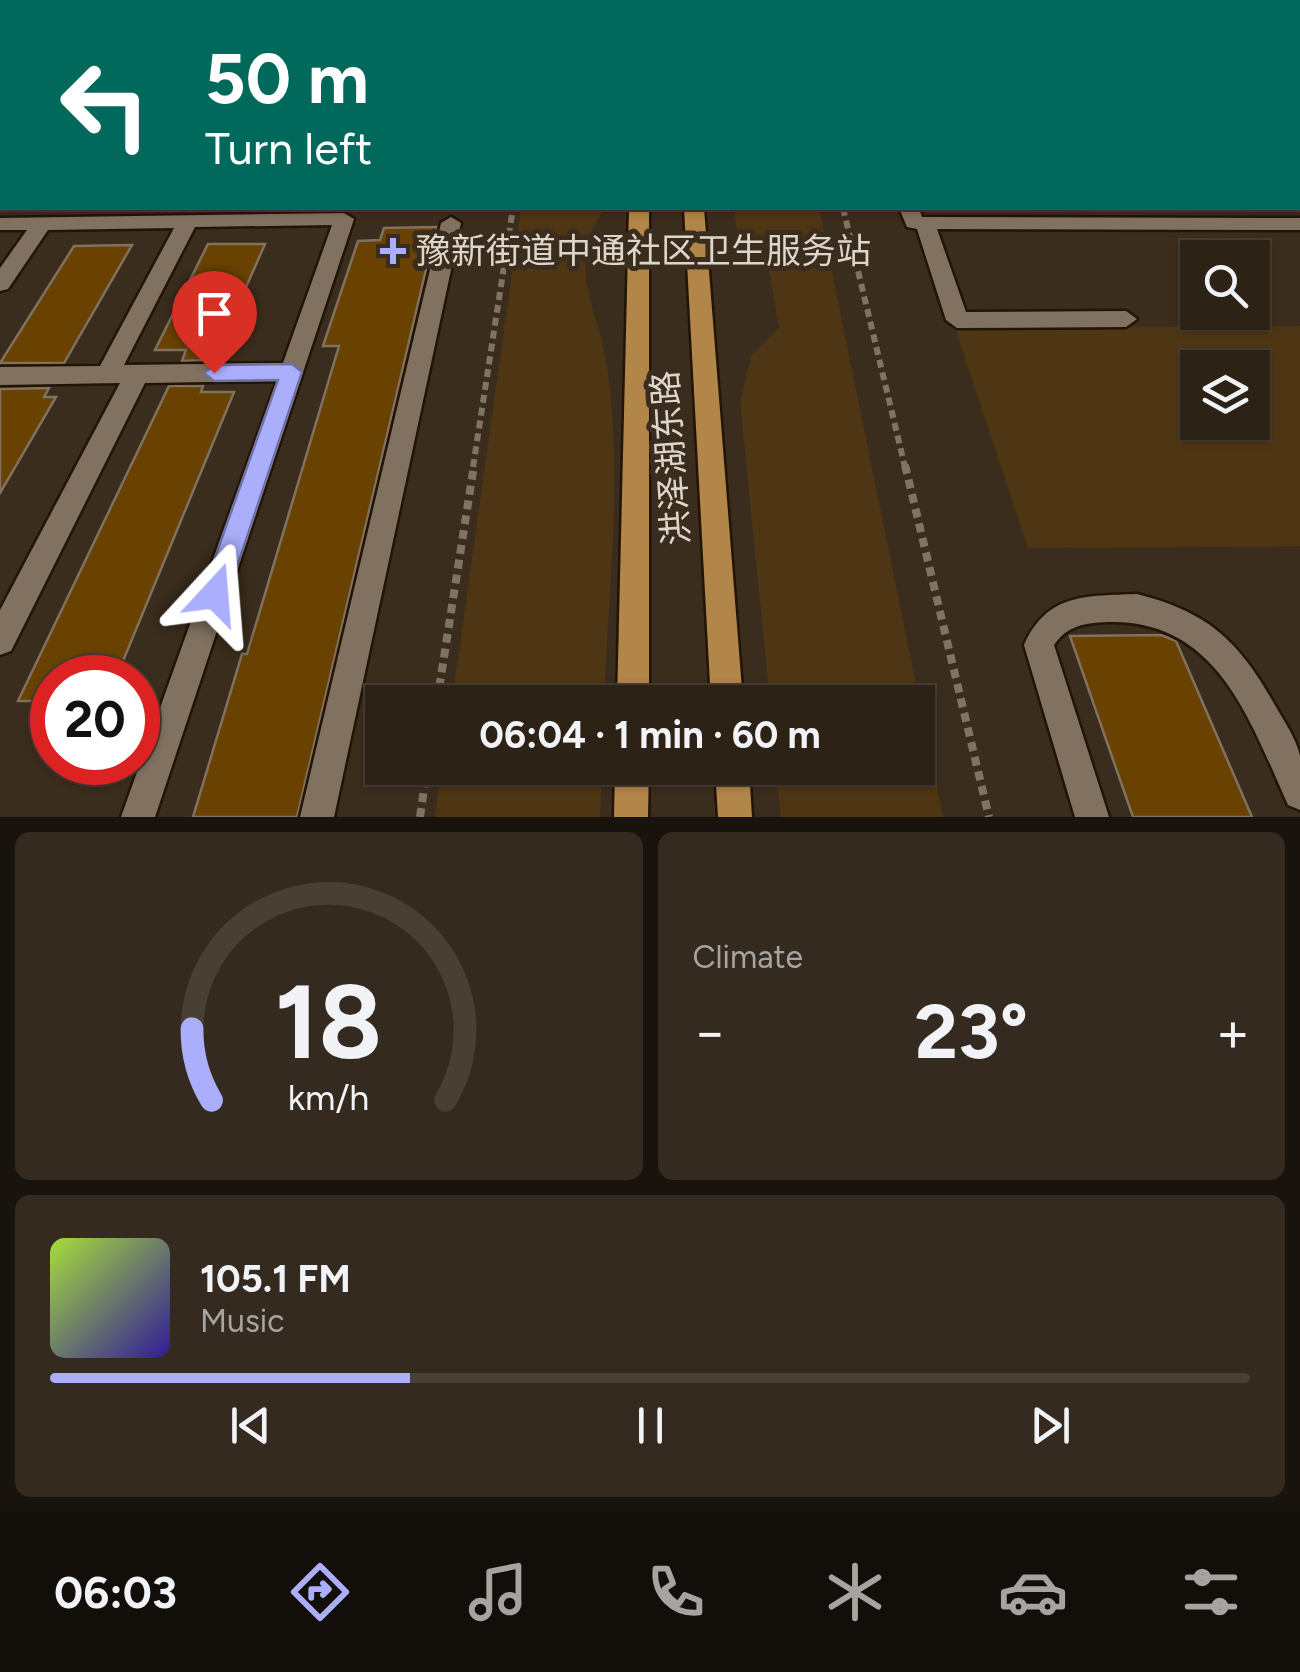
<!DOCTYPE html>
<meta charset="utf-8">
<style>
:root{--surface:#2c2216;--page:#342a1f;--text:#f1f3f6;--muted:#a6a4a1;--line:#483f35;--accent:#abaffb}
body{margin:0;font-family:Figtree,"Noto Sans SC",sans-serif;background:var(--page);color:var(--text);height:100vh;display:flex;flex-direction:column;font-size:38px;white-space:nowrap}
*{box-sizing:border-box;margin:0}
p{font-size:32px;color:var(--muted)}
.icon{flex:none;width:55px;height:55px;fill:none;stroke:currentColor;stroke-width:2;stroke-linecap:round;stroke-linejoin:round}
.map{position:relative;height:817px;overflow:hidden}
.panel{display:flex;flex-direction:column;gap:15px;padding:15px;background:#18130c;flex:1}
.panel>*{flex:none}
.hud{position:absolute;left:0px;top:0px;width:1300px;height:210px;box-shadow:0 2px 8px #0004,0 0 0 2px var(--line);background:#00695c;color:#fff;overflow:hidden}
.controls{position:absolute;left:1180px;top:240px;display:grid;gap:20px}
.controls a{display:grid;place-items:center;width:90px;height:90px;border-radius:0px;background:var(--surface);box-shadow:0 2px 8px #0004,0 0 0 2px var(--line);font-size:50px}
.speed{position:absolute;left:30px;top:655px;display:flex;gap:20px;font-size:50px;font-weight:700;text-align:center}
.speed>*{display:grid;place-content:center;width:130px;height:130px;border-radius:50%;background:var(--surface);box-shadow:0 2px 8px #0004,0 0 0 2px var(--line);line-height:1}
.speed .limit{border:15px solid #d22;background:#fff;color:#111}
.pin{position:absolute;display:grid;place-items:center;width:85px;height:85px;color:#fff;margin:-102px -42px;border-radius:50% 50% 50% 0;rotate:-45deg;box-shadow:0 0 10px #0007}
.pin .icon{rotate:45deg}
.me{position:absolute;width:110px;margin:-55px;rotate:19deg;stroke-linejoin:round;filter:drop-shadow(0 0 8px #0008)}
.turn{display:flex;align-items:center;gap:35px;height:210px;padding:0 40px;font-size:45px}
.turn .icon{width:130px;height:130px;stroke-width:2.5}
.turn b{display:block;font-size:70px;line-height:85px}
.big{font-size:75px;font-weight:700;line-height:1.1}
.panel .card{flex:1;display:flex;flex-direction:column;justify-content:center;gap:15px;min-width:0;padding:0 35px;border-radius:15px;background:var(--page)}
.panel .dial{align-items:center;gap:0}
.dial svg{height:260px;overflow:visible;fill:none;stroke:var(--line);stroke-width:7;stroke-linecap:round;text-anchor:middle}
.dial text{fill:var(--text);stroke:none}
.song{display:flex;align-items:center;gap:30px}
.cover{width:120px;height:120px;border-radius:15px;background:linear-gradient(135deg,hsl(80 70% 55%),hsl(250 70% 35%))}
.played{height:10px;border-radius:5px;background:linear-gradient(90deg,var(--accent) 30%,var(--line) 30%)}
.keys{display:flex;justify-content:space-around;direction:ltr}
.heat{display:flex;justify-content:space-between;align-items:center;font-size:55px;direction:ltr}
.panel .tiles{flex:1;display:grid;gap:15px;grid-template-columns:1fr 1fr}
.card:last-child{grid-column:span 2}
.trip{position:absolute;left:365px;top:685px;width:570px;height:100px;border-radius:0px;background:var(--surface);box-shadow:0 2px 8px #0004,0 0 0 2px var(--line);font-weight:700;line-height:100px;text-align:center}
.dock{display:flex;height:160px;justify-content:space-around;align-items:center;background:#120e09;color:var(--muted)}
.dock .icon{width:70px;height:70px}
.dock .on{color:var(--accent)}
.dock b{font-size:45px;color:var(--text)}
.map>svg:first-child{display:block}
</style>
<div class="map">
<svg width="1300" height="817" viewBox="0 0 1300 817">
<rect width="100%" height="100%" fill="#3b2d1d"/>
<!-- green -->
<path fill="#4e3514" fill-rule="evenodd" d="M521 208H605C564 265 598 306 607 367 623 472 608 595 604 702H452Z
M734 208H819L943 817H781L776 768H918V702H770L740 402 751 356 779 328 768 263 737 232Z
M1300 326V546L1028 548 955 328ZM1198 368H1252V422H1198Z
M442 768H602L600 817H435Z"/>
<!-- building -->
<path fill="#694202" stroke="#81715f" stroke-width="2.5" d="M436 227 297 817H193L242 654H247L339 346H323L358 241 380 240 384 228Z
M208 244H265L214 360 182 361 186 350H155Z
M132 245 64 363H0L74 246Z
M169 386H203L201 392H234L116 678H52V701H18Z
M49 388 44 397H56L0 493V389Z
M1161 635 1176 641 1252 817H1133L1070 636Z"/>
<g fill="none" stroke-linecap="round" stroke-linejoin="round">
<!-- minor casing -->
<g stroke="#221506" stroke-width="5">
<path id="minor" d="M837 0H853L854 2H839Z
M1003 0H1020L1022 2H1005Z
M1060 0H1076L1078 2H1062Z
M1173 0H1189L1191 2H1175Z
M0 99H2V109H0Z
M1298 132 1300 133V147L1298 146Z
M899 208H919L922 217 1300 218V230L937 229 966 312 1126 311 1137 319 1126 327 957 328 946 320 917 229 907 227Z
M344 213 354 219 155 817H121L277 381 145 383 11 651 0 655V610L120 383 0 385V367L100 366 174 228 48 230 8 289 0 291V268L27 230H0V218ZM332 225 283 363 124 365 195 227Z
M451 217 461 223 334 817H300L441 223Z
M1137 594C1209 612 1240 642 1276 707 1284 721 1297 740 1300 756 1300 772 1300 793 1300 810L1288 805C1250 721 1218 619 1108 622 1085 623 1068 625 1054 645L1109 817H1075L1024 645C1047 593 1086 596 1137 594Z"/>
</g>
<!-- major casing -->
<g stroke="#221506" stroke-width="5">
<path id="major" d="M634 0H650V2H635Z
M672 0H688L689 2H674Z
M629 208H649V702H617Z
M684 208H704L743 702H711Z
M615 768H649L648 817H614Z
M715 768H749L752 817H718Z"/>
</g>
<!-- path-far1 -->
<path stroke="#7e7365" stroke-width="6" stroke-dasharray="8 5" stroke-linecap="butt" d="M843 208 905 467
M473 467 513 208"/>
<!-- path -->
<path stroke="#7e7365" stroke-width="8" stroke-dasharray="9 6" stroke-linecap="butt" d="M905 465 989 817
M437 702 474 465
M420 817 427 768"/>
<!-- minor -->
<use href="#minor" fill="#817160" fill-rule="evenodd"/>
<!-- major -->
<use href="#major" fill="#b28548" fill-rule="evenodd"/>
</g>
<!-- route -->
<path fill="#abaffb" stroke="#6f72a3" stroke-width="2.5" d="M292 364 302 372 228 594 224 603 215 606 206 603 202 594 278 380 214 381 204 373 214 365Z"/>
<!-- markers -->
<path fill="#abaffb" stroke="#3b2d1d" stroke-width="4" d="M388 236h10v10h10v10h-10v10h-10v-10h-10v-10h10z"/>
<g text-anchor="middle" dominant-baseline="central" stroke-width="10" stroke-linejoin="round" paint-order="stroke">
<!-- poi labels -->
<g font-size="35" fill="#ded6cc" stroke="#3b2d1d" text-anchor="start">
<text x="416" y="251">豫新街道中通社区卫生服务站</text>
</g>
<!-- street labels -->
<g font-size="35" fill="#ded6cc" stroke="#3b2d1d">
<text transform="translate(671 458) rotate(-94)">洪泽湖东路</text>
</g>
</g>
</svg>
<div class="controls">
<a><svg class="icon" aria-label="search" viewBox="0 0 24 24"><circle cx="10" cy="10" r="6"/><path d="M15 15l6 6"/></svg></a>
<a><svg class="icon" aria-label="layers" viewBox="0 0 24 24"><path d="M12 4l9 5-9 5-9-5zM3 14l9 5 9-5"/></svg></a>
</div>
<div class="speed"><div class="limit">20</div></div>
<div class="pin" style="left:214px;top:373px;background:#d93025"><svg class="icon" aria-label="arrive" viewBox="0 0 24 24"><path d="M6 21V4h12l-3 4 3 4H6"/></svg></div>
<svg class="me" style="left:215px;top:594px" viewBox="-20 -20 40 40"><path d="M0-17L14 15 0 8-14 15z" fill="#abaffb" stroke="#fff" stroke-width="4"/></svg>
<div class="trip">06:04 · 1 min · 60 m</div>
<div class="hud">
<div class="turn"><svg class="icon" aria-label="left" viewBox="0 0 24 24"><path d="M17 20v-9H6M10 6l-5 5 5 5"/></svg><div><b>50 m</b>Turn left</div></div>
</div>
</div>
<section class="panel">
<div class="tiles">
<div class="card dial"><svg viewBox="0 0 100 80">
<path d="M14 69A42 42 0 1 1 86 69"/>
<path d="M14 69A42 42 0 0 1 8 47" stroke="#abaffb"/>
<text x="50" y="56" font-size="32" font-weight="700">18</text>
<text x="50" y="72" font-size="11">km/h</text>
</svg></div>
<div class="card"><p>Climate</p>
<div class="heat"><a>−</a><b class="big">23°</b><a>+</a></div>
</div>
<div class="card">
<div class="song"><i class="cover"></i><div><b>105.1 FM</b><p>Music</p></div></div>
<div class="played"></div>
<div class="keys"><svg class="icon" aria-label="previous" viewBox="0 0 24 24"><path d="M18 5L8 12l10 7zM5 5v14"/></svg><svg class="icon" aria-label="pause" viewBox="0 0 24 24"><path d="M8 5v14M16 5v14"/></svg><svg class="icon" aria-label="next" viewBox="0 0 24 24"><path d="M6 5l10 7-10 7zM19 5v14"/></svg></div>
</div>
</div>
</section>
<nav class="dock">
<b>06:03</b>
<svg class="icon on" aria-label="directions" viewBox="0 0 24 24"><path d="M12 3l9 9-9 9-9-9zM9 14v-3h6M13 9l2 2-2 2"/></svg>
<svg class="icon" aria-label="music" viewBox="0 0 24 24"><path d="M9 18V5l10-2v13"/><circle cx="6" cy="18" r="3"/><circle cx="16" cy="16" r="3"/></svg>
<svg class="icon" aria-label="phone" viewBox="0 0 24 24"><path d="M5 4h4l2 5-3 2q2 4 5 5l2-3 5 2v4C11 20 4 13 5 4z"/></svg>
<svg class="icon" aria-label="climate" viewBox="0 0 24 24"><path d="M12 3v18M4 7l16 10M4 17L20 7"/></svg>
<svg class="icon" aria-label="car" viewBox="0 0 24 24"><path d="M5 17H2v-5l4-1 3-4h7l3 4 3 1v5h-3M9 17h6M6 11h13"/><circle cx="7" cy="17" r="2"/><circle cx="17" cy="17" r="2"/></svg>
<svg class="icon" aria-label="filters" viewBox="0 0 24 24"><path d="M4 7h16M4 17h16"/><circle cx="9" cy="7" r="2"/><circle cx="15" cy="17" r="2"/></svg>
</nav>
